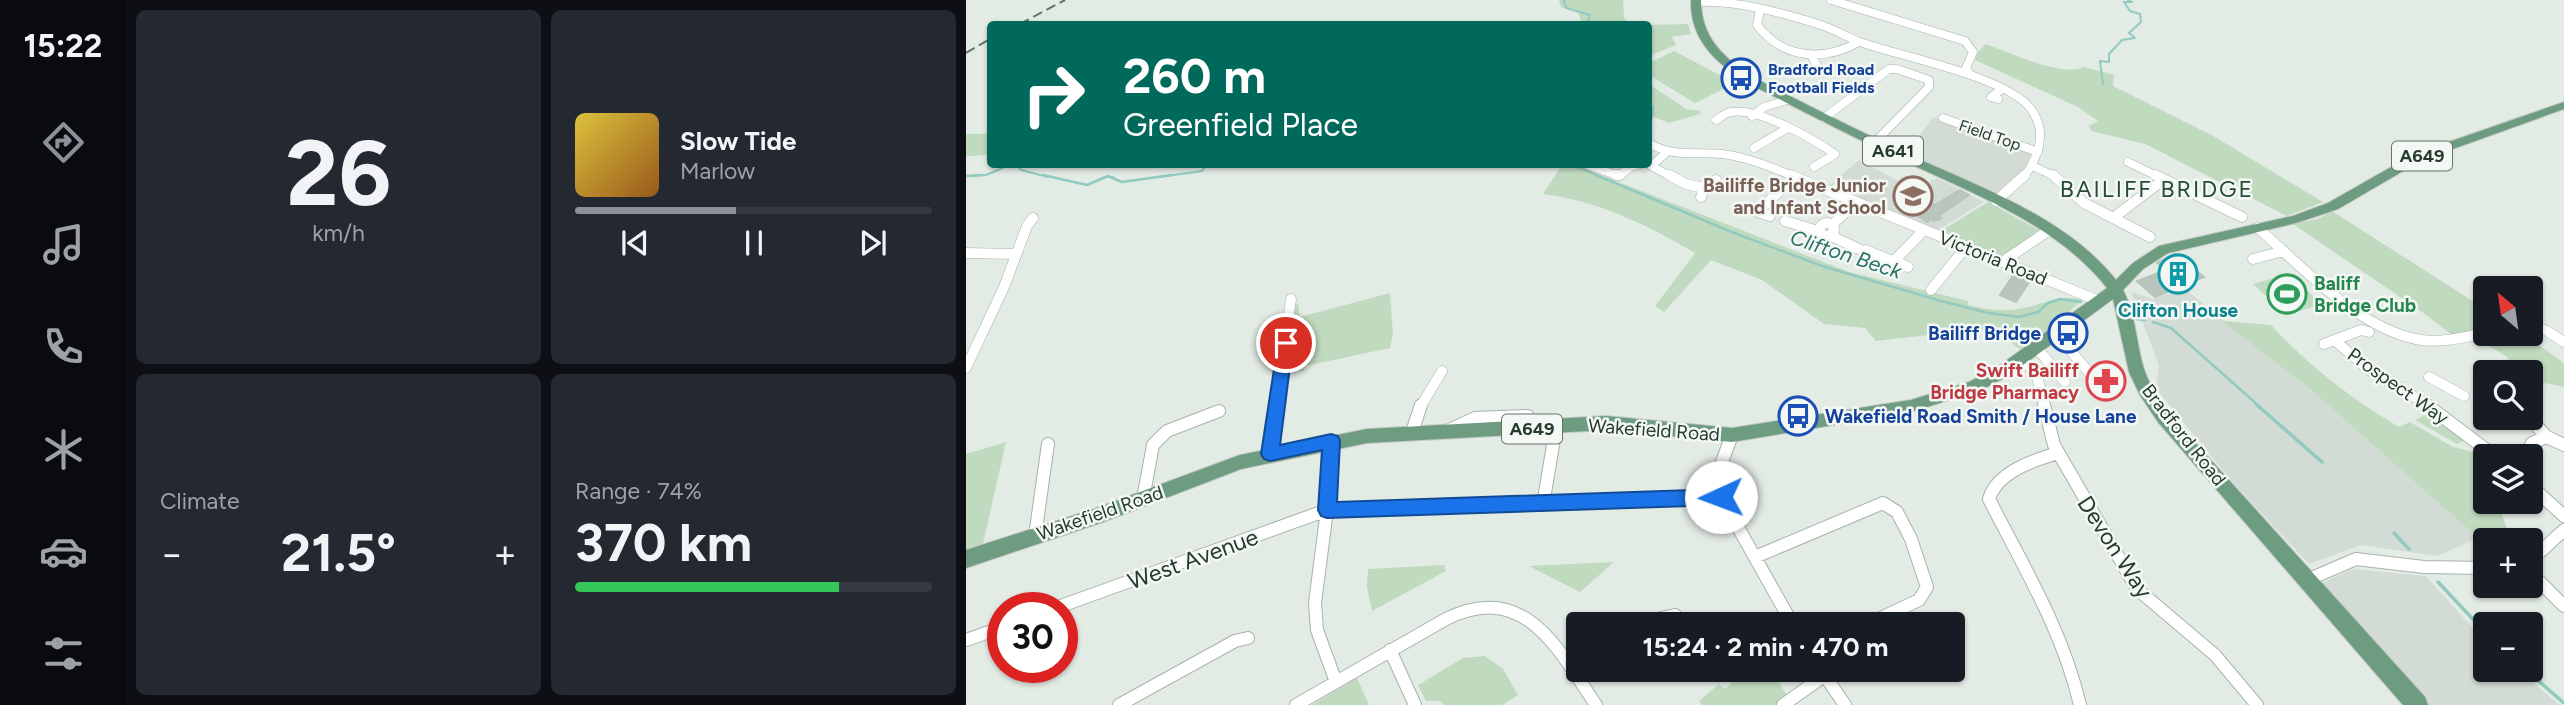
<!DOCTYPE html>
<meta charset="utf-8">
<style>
:root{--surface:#171b24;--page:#242831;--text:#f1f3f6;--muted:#9ea1a6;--line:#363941;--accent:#8c9099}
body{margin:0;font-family:Figtree,sans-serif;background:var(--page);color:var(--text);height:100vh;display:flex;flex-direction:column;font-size:26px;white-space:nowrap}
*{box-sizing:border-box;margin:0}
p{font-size:23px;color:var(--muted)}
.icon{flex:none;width:38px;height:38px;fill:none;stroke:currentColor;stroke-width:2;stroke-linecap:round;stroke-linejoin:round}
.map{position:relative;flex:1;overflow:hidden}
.side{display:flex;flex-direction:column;gap:10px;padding:10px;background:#0d0f14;width:840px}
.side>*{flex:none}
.hud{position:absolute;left:21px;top:21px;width:665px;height:147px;border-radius:7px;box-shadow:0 2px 5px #0004;background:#00695c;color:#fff;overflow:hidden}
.needle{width:46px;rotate:331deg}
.tools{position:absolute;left:1507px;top:276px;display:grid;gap:14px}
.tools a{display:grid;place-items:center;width:70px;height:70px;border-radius:7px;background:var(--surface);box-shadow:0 2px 5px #0004;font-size:35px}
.speed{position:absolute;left:21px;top:592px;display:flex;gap:14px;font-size:35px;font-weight:700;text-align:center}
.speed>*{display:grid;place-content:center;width:91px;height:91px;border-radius:50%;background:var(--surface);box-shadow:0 2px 5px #0004;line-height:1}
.speed .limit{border:10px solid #d22;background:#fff;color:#111}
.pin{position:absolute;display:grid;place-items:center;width:60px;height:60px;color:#fff;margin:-30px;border:4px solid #fff;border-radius:50%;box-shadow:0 2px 7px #0007}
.me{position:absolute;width:77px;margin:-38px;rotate:268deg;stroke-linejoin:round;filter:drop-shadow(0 0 5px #0008)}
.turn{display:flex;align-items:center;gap:24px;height:147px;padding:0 21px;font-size:32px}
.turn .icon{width:91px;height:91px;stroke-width:2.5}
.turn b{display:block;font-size:49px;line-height:60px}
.big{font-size:52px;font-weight:700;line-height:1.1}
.side .tile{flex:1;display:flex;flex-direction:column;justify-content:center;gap:10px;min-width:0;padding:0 24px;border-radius:10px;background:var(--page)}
.side .dial{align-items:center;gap:0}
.dial b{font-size:91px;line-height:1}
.song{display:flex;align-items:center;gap:21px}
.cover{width:84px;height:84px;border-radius:10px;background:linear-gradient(135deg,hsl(50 70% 55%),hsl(30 70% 35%))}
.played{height:7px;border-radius:4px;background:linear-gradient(90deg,var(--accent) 45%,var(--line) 45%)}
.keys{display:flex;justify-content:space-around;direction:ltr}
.heat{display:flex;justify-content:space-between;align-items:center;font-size:38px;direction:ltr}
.charge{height:10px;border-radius:5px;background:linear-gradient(90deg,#34c759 74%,var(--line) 0)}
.side .tiles{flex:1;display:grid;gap:10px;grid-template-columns:repeat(2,1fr)}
.trip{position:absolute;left:600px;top:612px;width:399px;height:70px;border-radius:7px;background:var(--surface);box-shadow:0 2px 5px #0004;font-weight:700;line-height:70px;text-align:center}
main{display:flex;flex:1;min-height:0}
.tab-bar{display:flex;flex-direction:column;width:126px;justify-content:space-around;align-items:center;background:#090b0e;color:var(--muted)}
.tab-bar .icon{width:49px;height:49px}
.tab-bar .on{color:var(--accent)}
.tab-bar b{font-size:32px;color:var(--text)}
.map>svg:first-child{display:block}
</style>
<main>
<nav class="tab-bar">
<b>15:22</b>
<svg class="icon on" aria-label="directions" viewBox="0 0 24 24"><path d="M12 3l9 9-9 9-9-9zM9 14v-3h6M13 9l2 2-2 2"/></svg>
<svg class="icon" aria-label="music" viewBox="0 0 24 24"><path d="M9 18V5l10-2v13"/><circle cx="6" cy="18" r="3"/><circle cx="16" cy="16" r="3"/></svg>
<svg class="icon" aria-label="phone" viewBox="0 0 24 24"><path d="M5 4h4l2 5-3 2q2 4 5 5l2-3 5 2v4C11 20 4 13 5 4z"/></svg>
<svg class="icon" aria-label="climate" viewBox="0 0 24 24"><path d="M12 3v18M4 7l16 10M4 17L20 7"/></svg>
<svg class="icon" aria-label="car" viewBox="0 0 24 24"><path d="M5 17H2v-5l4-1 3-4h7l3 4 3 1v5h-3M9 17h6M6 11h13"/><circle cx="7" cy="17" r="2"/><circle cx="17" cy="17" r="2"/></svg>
<svg class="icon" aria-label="filters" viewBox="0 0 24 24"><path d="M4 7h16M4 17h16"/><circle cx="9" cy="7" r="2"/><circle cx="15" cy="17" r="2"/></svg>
</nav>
<section class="side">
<div class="tiles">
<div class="tile dial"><b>26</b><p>km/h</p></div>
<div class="tile">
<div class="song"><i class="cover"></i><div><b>Slow Tide</b><p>Marlow</p></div></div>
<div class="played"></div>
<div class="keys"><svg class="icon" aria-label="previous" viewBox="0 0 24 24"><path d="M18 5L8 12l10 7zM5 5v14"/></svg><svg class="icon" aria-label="pause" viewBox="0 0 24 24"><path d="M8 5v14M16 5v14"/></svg><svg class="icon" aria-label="next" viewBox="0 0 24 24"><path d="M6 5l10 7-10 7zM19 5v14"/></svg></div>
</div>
<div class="tile"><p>Climate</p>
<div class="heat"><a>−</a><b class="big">21.5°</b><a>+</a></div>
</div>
<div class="tile"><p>Range · 74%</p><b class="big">370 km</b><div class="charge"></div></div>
</div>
</section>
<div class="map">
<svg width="1598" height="705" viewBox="0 0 1598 705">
<rect width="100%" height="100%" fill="#e3ebe5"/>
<!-- built -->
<path fill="#d2dbd4" d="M968 117 1065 153 1057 172 1033 193H1025L940 152Z
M893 160 947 189 971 178 1018 202 972 230 863 186Z
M1219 289 1343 388 1512 538 1471 556 1395 545 1343 564 1270 486 1190 389 1193 365 1165 292 1187 299Z
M1387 569 1460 576 1519 642V670H1553L1593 705H1462L1354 584Z"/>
<!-- green -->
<path fill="#c0dabf" d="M593 0H657L658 17 663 24H616L612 12 595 7Z
M722 24 725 34 706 37 710 45 683 56V25Z
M1020 44C1042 52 1097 78 1118 67L1148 75 1147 86 1249 137 1357 202 1321 216 1179 144 1125 131 1123 126 1132 121 1112 107 1009 60 1012 52Z
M708 51 769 83 729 103 683 75V63Z
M683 84 720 109 735 111 734 114 703 123 683 115Z
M0 134H24V155L0 156Z
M596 165H609L883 272 1002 301V305C1019 309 1035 312 1052 309 1079 305 1087 295 1117 299L1089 325 1054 349 1025 328 910 341 899 328 858 324 796 280 745 260 698 312 689 306 729 253C681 225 633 201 577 194Z
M1022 202 1076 232 1037 258 975 231Z
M1366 211 1519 309V327L1486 335 1459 314 1327 224 1352 219Z
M1322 274 1356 304 1321 315 1287 284Z
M424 293 427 334 424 348 339 366 338 371 323 373 329 305 332 303 334 317Z
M1256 321 1305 325C1343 366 1385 399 1433 427L1444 422 1487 447 1528 457H1519V502H1531L1546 541H1519L1512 538 1343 388Z
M1531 334H1557L1598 363V387L1565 380 1564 373H1555L1540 356 1512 340Z
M1464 413 1499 440 1491 444 1449 420Z
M40 442 16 548 0 553V454Z
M648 562 614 592 563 566Z
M478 565 480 571 406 611 401 587 402 569Z
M519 656 537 669 552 695 536 705H478L474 701H460L452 685 497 658Z
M772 670H806L826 705H736L733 701 753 684 759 689 770 679 767 674Z
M391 678 403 705H346Z"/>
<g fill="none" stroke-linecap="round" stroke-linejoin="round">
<!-- stream-far2 -->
<path stroke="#92cac1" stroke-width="2" d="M598 0 600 8 624 15 621 24
M1137 84 1134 61 1143 62V54L1156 40 1169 38 1163 33 1175 22 1174 14 1164 11 1158 2H1166L1162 0
M682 106 687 107 686 118 682 119
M50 164 55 170 82 177
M604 164 635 177
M0 176 20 175 46 164
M138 177H147
M193 177 236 171 241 164"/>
<!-- stream-far1 -->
<path stroke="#92cac1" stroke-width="2.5" d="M77 175 121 185 142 176 156 182 206 175
M630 175 768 233 856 266 975 301 1022 313 1053 317 1072 312 1082 303 1094 299 1115 302
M0 176 18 175
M1170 319 1179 320
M1187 322 1205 328 1293 406"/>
<!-- stream -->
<path stroke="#92cac1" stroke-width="3.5" d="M1291 405 1356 462
M1428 533 1443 549
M1472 582 1519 632
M1560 670 1598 703"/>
</g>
<!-- building -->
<path fill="#b9c6be" stroke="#b7c4ba" stroke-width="2" d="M994 190 1003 195 972 216 975 218 968 221 965 219 961 222 941 209 945 206 942 204 954 198 969 205Z
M1209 254 1238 277 1189 297 1171 281 1200 270 1191 263Z
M1048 274 1064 281 1050 302 1034 295Z"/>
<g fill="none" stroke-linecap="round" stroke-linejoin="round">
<!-- minor-far2 casing -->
<g stroke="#a6b3aa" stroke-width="9">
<path id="minor-far2" d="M865 0 999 41 1007 52 1000 68 1003 73
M730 2C767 0 818 13 855 25 868 29 880 37 894 42 935 57 1040 76 1065 109 1082 132 1073 156 1058 177
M794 10 791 25C817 59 857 62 893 42
M845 55 855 72
M1032 99 1025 97 1036 89
M786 116 798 107 821 100
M858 118 923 69H931L963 80V87L909 142
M977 118 1072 152
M750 120C755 117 759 113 765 112 792 107 847 139 869 154L848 167
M682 143C710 158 726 151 756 154 781 157 805 167 829 177
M788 148 820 129
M700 153 685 166 706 177
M1162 162 1193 177
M619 164 653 176 665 167 675 164
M1067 166 1090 177"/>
</g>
<!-- minor-far1 casing -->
<g stroke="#a6b3aa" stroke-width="11">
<path id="minor-far1" d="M650 175H654
M703 175 720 184 738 188
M824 175 1133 301
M1087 175 1118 203 1184 237
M1189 175 1276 217
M735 197 738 188 750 180
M1030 201 1059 175
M783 209 804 216
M792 211 829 177
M1147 218 1197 180
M819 221 852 231
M854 230a7 7 0 1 1 14 0a7 7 0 1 1-14 0Z
M866 225 890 202
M1292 228C1336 267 1395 331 1455 340 1476 343 1499 337 1519 333
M863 235 893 249
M899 250 942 267
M0 253 50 254
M1287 259 1318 251
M928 261 958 230
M1036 262 1082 231
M965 290 1000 247
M1564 325 1581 331 1598 342
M1090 334 1127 377
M1368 340 1406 372 1464 406
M1358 344 1395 330 1403 332
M1071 348 1099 382
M1057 358 1071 377 1079 406
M0 368 38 287 61 226 67 218
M1463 377 1498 396
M310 406 325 299
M455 406 476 371"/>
</g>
<!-- minor casing -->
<g stroke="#a6b3aa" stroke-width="14">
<path id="minor" d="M1078 405 1088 445 1171 589 1249 655 1291 705
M1461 405 1530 457
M1568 423 1581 437 1598 445
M481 431 509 418 562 416
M446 432 455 405
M766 435 750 478 755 497 827 625
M365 441 361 510 349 603 351 630 370 682
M1092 453C1068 460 1031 472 1023 499 1057 566 1097 631 1114 705
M304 454 311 405
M1544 457 1562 451 1566 443 1581 437
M1564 485 1598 516
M177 499 187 445 201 431 253 411
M577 505 590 427
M69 536 82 444
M1564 556 1575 551 1598 530
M789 557 917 503 931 512 945 539 961 587 953 600 900 625
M1564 572 1598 606
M1341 580 1390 559 1458 567 1519 568
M92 607 361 510 755 497
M685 625 695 618 709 615
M0 640 37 627
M424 650 449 705
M855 670 879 705
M153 705 269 641 282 638
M330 705 480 619C559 580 592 649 630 705
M817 705 858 676"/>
</g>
<!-- primary casing -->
<g stroke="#c2c8c4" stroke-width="2">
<path id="primary" d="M725 0H735C735 36 755 55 783 75 836 103 891 130 946 156 1016 188 1101 218 1150 280L1167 263 1193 246 1327 216 1362 203 1448 154 1598 102V109L1456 160 1372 209 1330 223 1202 253 1177 269 1157 290C1170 315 1170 343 1178 369 1187 396 1207 416 1224 437L1459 697 1462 705H1437L1192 422 1174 395 1163 372 1147 299 1042 376 1015 390 945 412 766 442 640 430 401 443 275 469 137 522 0 568V550L128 509 274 455 401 429 640 416 766 428 945 400 1003 382 1030 368 1141 288C1092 225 1008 194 938 161 883 135 829 108 775 79 746 59 724 37 725 0Z"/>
</g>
<!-- minor-far2 -->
<use href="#minor-far2" stroke="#fff" stroke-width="8"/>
<!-- minor-far1 -->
<use href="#minor-far1" stroke="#fff" stroke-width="10"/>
<!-- minor -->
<use href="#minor" stroke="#fff" stroke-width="12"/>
<!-- primary -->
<use href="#primary" fill="#6d9c81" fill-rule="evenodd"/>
<!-- rail -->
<path stroke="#607669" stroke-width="2" stroke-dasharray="10 5" stroke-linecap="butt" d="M54 24 99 0
M0 53 24 39"/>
</g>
<!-- route -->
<path fill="#1a73e8" stroke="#114b97" stroke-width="2" d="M320 337 327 343 314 445 365 434 372 436 374 441 371 502 755 489 762 492 764 497 762 503 755 505 361 518 355 516 352 510 356 450 304 461 298 459 295 454 312 343Z"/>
<!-- icons -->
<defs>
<g id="bus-ring" transform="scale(2.0125)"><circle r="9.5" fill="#f4f8f5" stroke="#1a4fb4" stroke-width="1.5"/><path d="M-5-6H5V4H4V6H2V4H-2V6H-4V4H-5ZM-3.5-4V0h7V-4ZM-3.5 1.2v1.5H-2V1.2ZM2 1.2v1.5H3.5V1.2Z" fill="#1a4fb4"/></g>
<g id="school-ring" transform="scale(2.0125)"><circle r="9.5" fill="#f4f8f5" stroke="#8d6e63" stroke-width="1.5"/><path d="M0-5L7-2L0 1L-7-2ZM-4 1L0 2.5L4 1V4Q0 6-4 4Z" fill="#8d6e63"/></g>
<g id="building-ring" transform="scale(2.0125)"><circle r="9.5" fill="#f4f8f5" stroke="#0f9aa8" stroke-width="1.5"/><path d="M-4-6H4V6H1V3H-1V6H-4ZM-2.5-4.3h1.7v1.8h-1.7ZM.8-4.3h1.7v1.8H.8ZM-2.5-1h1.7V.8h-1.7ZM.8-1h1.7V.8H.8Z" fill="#0f9aa8"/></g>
<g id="stadium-ring" transform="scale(2.0125)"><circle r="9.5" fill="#f4f8f5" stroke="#2e9e5b" stroke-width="1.5"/><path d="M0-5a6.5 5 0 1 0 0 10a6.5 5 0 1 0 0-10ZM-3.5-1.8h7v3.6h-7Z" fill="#2e9e5b"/></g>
<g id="pharmacy-ring" transform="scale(2.0125)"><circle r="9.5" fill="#f4f8f5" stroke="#e0444e" stroke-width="1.5"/><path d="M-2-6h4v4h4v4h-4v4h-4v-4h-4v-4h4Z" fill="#e0444e"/></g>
</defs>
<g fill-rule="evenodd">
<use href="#bus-ring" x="775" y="78"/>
<use href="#school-ring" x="947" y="196"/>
<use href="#building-ring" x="1212" y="274"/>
<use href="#stadium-ring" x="1321" y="294"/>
<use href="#bus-ring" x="1102" y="333"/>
<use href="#pharmacy-ring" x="1140" y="381"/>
<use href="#bus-ring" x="832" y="416"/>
</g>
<g text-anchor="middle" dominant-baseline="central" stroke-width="5" stroke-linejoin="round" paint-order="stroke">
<!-- far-transit labels -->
<g font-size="16" font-weight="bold" fill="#164399" stroke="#f4f8f5" text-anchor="start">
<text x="802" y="69">Bradford Road<tspan x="802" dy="18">Football Fields</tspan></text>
</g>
<!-- far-street labels -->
<g font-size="16" fill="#253b2e" stroke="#f4f8f5">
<text transform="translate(1024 135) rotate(19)">Field Top</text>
</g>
<!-- shield labels -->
<g fill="#f4f8f5" stroke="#63746a" stroke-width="2">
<rect x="897" y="136.5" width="60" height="29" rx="5"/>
<rect x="1426" y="141.5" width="60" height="29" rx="5"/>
<rect x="536" y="414.5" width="60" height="29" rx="5"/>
</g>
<g font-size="18" font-weight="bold" fill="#253b2e">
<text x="927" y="151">A641</text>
<text x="1456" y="156">A649</text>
<text x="566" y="429">A649</text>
</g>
<!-- education labels -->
<g font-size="19" font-weight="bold" fill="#785e54" stroke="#f4f8f5" text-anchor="end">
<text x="920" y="185">Bailiffe Bridge Junior<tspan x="920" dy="22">and Infant School</tspan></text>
</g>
<!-- street labels -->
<g font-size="19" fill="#253b2e" stroke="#f4f8f5">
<text transform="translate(1027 258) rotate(22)">Victoria Road</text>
<text transform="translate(1432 386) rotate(35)">Prospect Way</text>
<text transform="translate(688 430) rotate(4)">Wakefield Road</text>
<text transform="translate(1218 435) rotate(52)">Bradford Road</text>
<text transform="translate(134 513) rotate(-19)">Wakefield Road</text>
</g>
<!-- leisure labels -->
<g font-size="19" font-weight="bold" fill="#27864d" stroke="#f4f8f5" text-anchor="start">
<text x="1348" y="283">Baliff<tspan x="1348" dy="22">Bridge Club</tspan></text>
</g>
<!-- culture labels -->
<g font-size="19" font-weight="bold" fill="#0d838f" stroke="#f4f8f5">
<text x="1212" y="310">Clifton House</text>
</g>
<!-- transit labels -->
<g font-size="19" font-weight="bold" fill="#164399" stroke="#f4f8f5" text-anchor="end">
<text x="1075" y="333">Bailiff Bridge</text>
<text x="859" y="416" text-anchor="start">Wakefield Road Smith / House Lane</text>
</g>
<!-- health labels -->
<g font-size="19" font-weight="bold" fill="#be3a42" stroke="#f4f8f5" text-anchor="end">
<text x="1113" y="370">Swift Bailiff<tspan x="1113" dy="22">Bridge Pharmacy</tspan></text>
</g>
<!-- water labels -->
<g font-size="21" font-style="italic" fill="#267065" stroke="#f4f8f5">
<text transform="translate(880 254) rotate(18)">Clifton Beck</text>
</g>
<!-- quarter labels -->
<g font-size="23" letter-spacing="2" fill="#234b35" stroke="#f4f8f5">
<text x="1191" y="189">BAILIFF BRIDGE</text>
</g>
<!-- near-street labels -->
<g font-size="23" fill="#253b2e" stroke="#f4f8f5">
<text transform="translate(1149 547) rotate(57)">Devon Way</text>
<text transform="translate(227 559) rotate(-20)">West Avenue</text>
</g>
</g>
</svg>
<div class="tools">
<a><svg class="needle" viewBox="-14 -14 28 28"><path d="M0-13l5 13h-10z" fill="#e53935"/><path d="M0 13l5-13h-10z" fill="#9ea1a6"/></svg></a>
<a><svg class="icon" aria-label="search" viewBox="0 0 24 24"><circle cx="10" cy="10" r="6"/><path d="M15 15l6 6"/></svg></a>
<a><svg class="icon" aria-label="layers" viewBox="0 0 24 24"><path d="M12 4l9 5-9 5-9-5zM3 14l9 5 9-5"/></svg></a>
<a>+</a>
<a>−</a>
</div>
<div class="speed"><div class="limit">30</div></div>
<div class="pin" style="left:320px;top:343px;background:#d93025"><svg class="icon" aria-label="arrive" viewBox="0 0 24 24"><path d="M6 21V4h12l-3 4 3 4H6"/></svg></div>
<svg class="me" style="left:755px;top:497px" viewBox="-20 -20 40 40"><circle r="19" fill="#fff"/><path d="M0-13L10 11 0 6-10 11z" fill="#1a73e8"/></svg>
<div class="trip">15:24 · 2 min · 470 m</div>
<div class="hud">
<div class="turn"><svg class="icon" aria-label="right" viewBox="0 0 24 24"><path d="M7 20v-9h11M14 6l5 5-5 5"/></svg><div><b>260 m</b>Greenfield Place</div></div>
</div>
</div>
</main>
